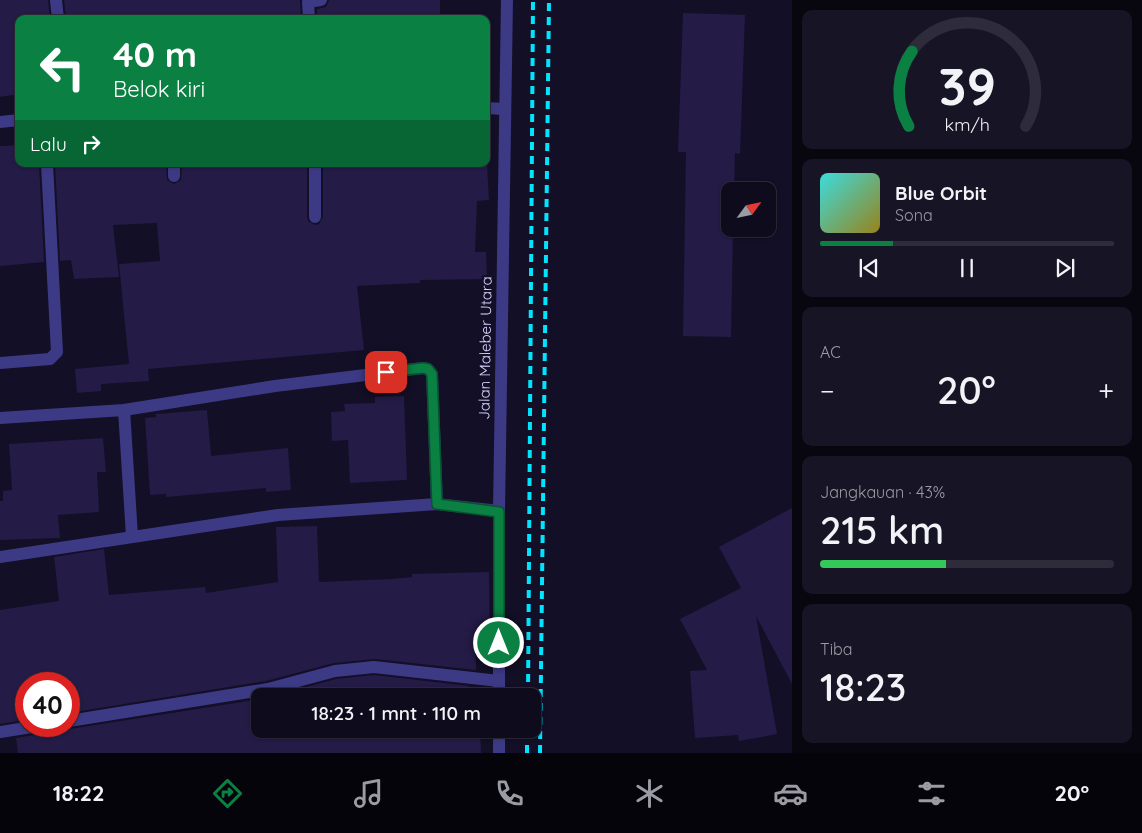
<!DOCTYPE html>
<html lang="id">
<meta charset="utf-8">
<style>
:root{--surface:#0e0b1c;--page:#171425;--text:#f1f3f6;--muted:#9b9ba3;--line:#2e2b3b;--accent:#0b8043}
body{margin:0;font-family:Quicksand,sans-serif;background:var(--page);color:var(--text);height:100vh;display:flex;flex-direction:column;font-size:19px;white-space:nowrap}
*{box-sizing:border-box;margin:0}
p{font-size:16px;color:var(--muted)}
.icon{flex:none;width:28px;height:28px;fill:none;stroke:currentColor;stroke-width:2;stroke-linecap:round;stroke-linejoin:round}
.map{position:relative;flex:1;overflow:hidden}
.panel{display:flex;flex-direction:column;gap:10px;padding:10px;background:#08060f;width:350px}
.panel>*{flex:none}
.hud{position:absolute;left:15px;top:15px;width:475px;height:152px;border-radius:10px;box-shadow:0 1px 4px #0004,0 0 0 1px var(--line);background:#0b8043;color:#fff;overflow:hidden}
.needle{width:32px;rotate:57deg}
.buttons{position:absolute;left:721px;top:182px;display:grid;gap:10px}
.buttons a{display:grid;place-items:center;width:55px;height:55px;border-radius:10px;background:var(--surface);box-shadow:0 1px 4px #0004,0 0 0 1px var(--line);font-size:25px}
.speed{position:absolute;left:15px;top:672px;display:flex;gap:10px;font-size:25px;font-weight:700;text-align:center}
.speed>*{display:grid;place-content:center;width:65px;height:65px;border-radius:50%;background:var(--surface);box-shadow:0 1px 4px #0004,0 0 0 1px var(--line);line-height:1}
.speed .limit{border:8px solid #d22;background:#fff;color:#111}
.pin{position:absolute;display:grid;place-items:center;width:42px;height:42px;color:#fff;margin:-21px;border-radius:10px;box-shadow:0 2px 8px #0006}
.me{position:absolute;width:55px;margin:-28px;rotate:0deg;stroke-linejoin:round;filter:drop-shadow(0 0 4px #0008)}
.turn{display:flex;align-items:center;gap:18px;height:105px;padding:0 15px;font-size:22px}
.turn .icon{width:65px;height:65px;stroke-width:2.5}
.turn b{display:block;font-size:35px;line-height:42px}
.then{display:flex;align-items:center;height:48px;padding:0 15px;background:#0003;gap:10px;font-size:19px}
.big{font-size:38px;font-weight:600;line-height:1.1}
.panel .widget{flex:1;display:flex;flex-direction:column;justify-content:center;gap:8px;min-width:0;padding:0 18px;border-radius:10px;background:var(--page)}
.panel .dial{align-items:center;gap:0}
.dial svg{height:130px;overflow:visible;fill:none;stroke:var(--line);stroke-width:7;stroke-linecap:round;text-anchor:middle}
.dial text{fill:var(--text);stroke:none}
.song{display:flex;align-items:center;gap:15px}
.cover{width:60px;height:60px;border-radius:8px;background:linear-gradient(135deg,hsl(180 70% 55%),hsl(50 70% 35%))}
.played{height:5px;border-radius:2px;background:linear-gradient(90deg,var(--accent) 25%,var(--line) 25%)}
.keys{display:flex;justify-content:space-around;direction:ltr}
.heat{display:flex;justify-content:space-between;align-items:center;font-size:28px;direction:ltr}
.charge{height:8px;border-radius:4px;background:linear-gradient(90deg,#34c759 43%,var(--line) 0)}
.trip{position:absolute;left:251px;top:688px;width:290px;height:50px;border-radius:10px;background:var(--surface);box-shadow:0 1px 4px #0004,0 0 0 1px var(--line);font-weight:600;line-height:50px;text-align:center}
.menu{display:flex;height:80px;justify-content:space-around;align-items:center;background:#06040b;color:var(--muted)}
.menu .icon{width:35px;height:35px}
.menu .on{color:var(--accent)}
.menu b{font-size:22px;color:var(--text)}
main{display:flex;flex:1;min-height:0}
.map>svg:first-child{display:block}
</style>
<main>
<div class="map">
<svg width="792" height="753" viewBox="0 0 792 753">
<rect width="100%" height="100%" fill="#130f26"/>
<!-- building -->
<path fill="#241b47" d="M0 0H48L50 19H19V94L0 97Z
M64 0H300L301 19H66Z
M329 0H440V19H317V9L326 7Z
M683 13 745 15 740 154 735 153 734 191H730V229H733L731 337 683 336 686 152H678Z
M19 145V164H39L44 262 0 266V146Z
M55 164H166L167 180 174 184 181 180 182 164H307V217L308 221 315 225 319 224 323 217V164H487L489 200 477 201 475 252H486L487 279 420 280V283L357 286 364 350 148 369 149 381 101 384V391L77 393 75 369 129 364 119 264 160 261 157 223 113 225 119 277 74 279 71 260 60 261Z
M404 396 407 480 350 483 348 440 332 441 331 412 345 411 344 404 375 403V397Z
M207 410 211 456 288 448 291 490 266 492V488L166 497V494L150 495 145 418 156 417V414Z
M103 438 106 472H97L99 512 58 515 60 538 0 540V501H3V491L12 490 9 444Z
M792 508V684L756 616 777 734 739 741 738 735 695 738 690 671 707 670 680 619 741 588 719 547Z
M317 526 319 582 391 579 412 577V574L489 572 490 639H475L476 670 375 659 334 663 266 681 69 713V684H26V720L0 724V610L59 601 54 557 104 549 109 595 205 587 206 593 278 582 276 527Z
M374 675 469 686V696H272L336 679Z
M260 699V729H480L481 753H18L16 738 40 734 46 728 63 726 70 729Z"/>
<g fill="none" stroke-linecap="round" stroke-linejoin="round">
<!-- minor -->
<path stroke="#3d3a85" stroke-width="12" d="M56 0 58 19
M309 19 308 2 321 0
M174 164V176
M315 217V164
M0 363 50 359 57 352 47 164
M124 410 132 536
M0 418 124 410 275 386 423 368 428 369 432 374 437 504 499 511
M0 557 278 515 437 504
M69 721 268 689 335 671 374 667 499 681
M0 732 38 726"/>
<!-- tertiary -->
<path stroke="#3d3a85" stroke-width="12" d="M486 108 505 109
M0 122 19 120
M499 696V511L507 0
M499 729V753"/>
<!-- rail -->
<path stroke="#00e5ff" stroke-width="4" stroke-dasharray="8 6" stroke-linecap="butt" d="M528 696 533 0
M527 753V729
M540 753 549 0"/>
</g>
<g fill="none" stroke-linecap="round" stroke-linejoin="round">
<!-- route casing -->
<g stroke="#07532c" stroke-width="12">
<path id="route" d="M386 372 423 368 428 369 432 374 437 504 499 512V643"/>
</g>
<!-- route -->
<use href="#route" stroke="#0b8043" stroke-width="9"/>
</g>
<g text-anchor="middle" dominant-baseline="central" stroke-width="5" stroke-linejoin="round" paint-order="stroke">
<!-- street labels -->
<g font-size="15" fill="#d9d4ff" stroke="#130f26">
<text transform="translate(485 348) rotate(-89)">Jalan Maleber Utara</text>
</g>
</g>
</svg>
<div class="buttons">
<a><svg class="needle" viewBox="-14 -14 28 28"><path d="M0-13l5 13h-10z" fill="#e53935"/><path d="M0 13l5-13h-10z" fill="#9b9ba3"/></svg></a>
</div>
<div class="speed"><div class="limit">40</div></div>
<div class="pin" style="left:386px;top:372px;background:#d93025"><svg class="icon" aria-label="arrive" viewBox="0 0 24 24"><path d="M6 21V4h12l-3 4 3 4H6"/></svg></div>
<svg class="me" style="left:499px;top:643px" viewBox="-20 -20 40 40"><circle r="17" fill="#0b8043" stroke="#fff" stroke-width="3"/><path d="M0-11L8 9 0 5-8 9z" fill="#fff"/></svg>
<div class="trip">18:23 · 1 mnt · 110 m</div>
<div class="hud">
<div class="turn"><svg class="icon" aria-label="left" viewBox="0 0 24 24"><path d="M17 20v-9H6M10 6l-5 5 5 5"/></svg><div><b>40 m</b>Belok kiri</div></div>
<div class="then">Lalu<svg class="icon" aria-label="right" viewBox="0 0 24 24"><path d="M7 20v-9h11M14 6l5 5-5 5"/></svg></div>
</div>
</div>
<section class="panel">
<div class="widget dial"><svg viewBox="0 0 100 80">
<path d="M14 69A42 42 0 1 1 86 69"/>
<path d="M14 69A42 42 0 0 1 16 23" stroke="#0b8043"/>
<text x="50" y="56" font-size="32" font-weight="700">39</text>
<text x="50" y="72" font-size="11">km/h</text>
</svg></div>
<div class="widget">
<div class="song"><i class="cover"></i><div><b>Blue Orbit</b><p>Sona</p></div></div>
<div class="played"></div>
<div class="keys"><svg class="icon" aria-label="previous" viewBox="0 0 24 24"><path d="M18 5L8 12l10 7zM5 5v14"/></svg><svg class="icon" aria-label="pause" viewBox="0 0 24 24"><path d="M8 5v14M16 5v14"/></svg><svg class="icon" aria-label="next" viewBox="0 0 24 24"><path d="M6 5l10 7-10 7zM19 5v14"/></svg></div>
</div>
<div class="widget"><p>AC</p>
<div class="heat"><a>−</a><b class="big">20°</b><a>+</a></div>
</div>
<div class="widget"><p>Jangkauan · 43%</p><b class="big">215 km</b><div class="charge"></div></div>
<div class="widget"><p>Tiba</p><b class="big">18:23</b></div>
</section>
</main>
<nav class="menu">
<b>18:22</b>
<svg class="icon on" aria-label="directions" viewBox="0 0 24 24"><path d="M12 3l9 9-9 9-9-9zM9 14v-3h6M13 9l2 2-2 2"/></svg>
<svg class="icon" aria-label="music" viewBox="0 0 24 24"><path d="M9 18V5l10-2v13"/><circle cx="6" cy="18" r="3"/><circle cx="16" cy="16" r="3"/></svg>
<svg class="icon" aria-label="phone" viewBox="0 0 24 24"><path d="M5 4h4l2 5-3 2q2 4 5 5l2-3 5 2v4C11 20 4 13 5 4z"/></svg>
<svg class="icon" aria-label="climate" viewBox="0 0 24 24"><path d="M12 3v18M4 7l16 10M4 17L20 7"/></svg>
<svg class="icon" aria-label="car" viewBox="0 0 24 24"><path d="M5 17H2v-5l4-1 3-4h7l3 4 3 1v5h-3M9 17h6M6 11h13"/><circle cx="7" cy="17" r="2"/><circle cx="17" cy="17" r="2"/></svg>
<svg class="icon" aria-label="filters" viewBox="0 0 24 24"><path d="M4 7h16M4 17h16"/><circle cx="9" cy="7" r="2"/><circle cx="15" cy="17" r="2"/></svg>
<b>20°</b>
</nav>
